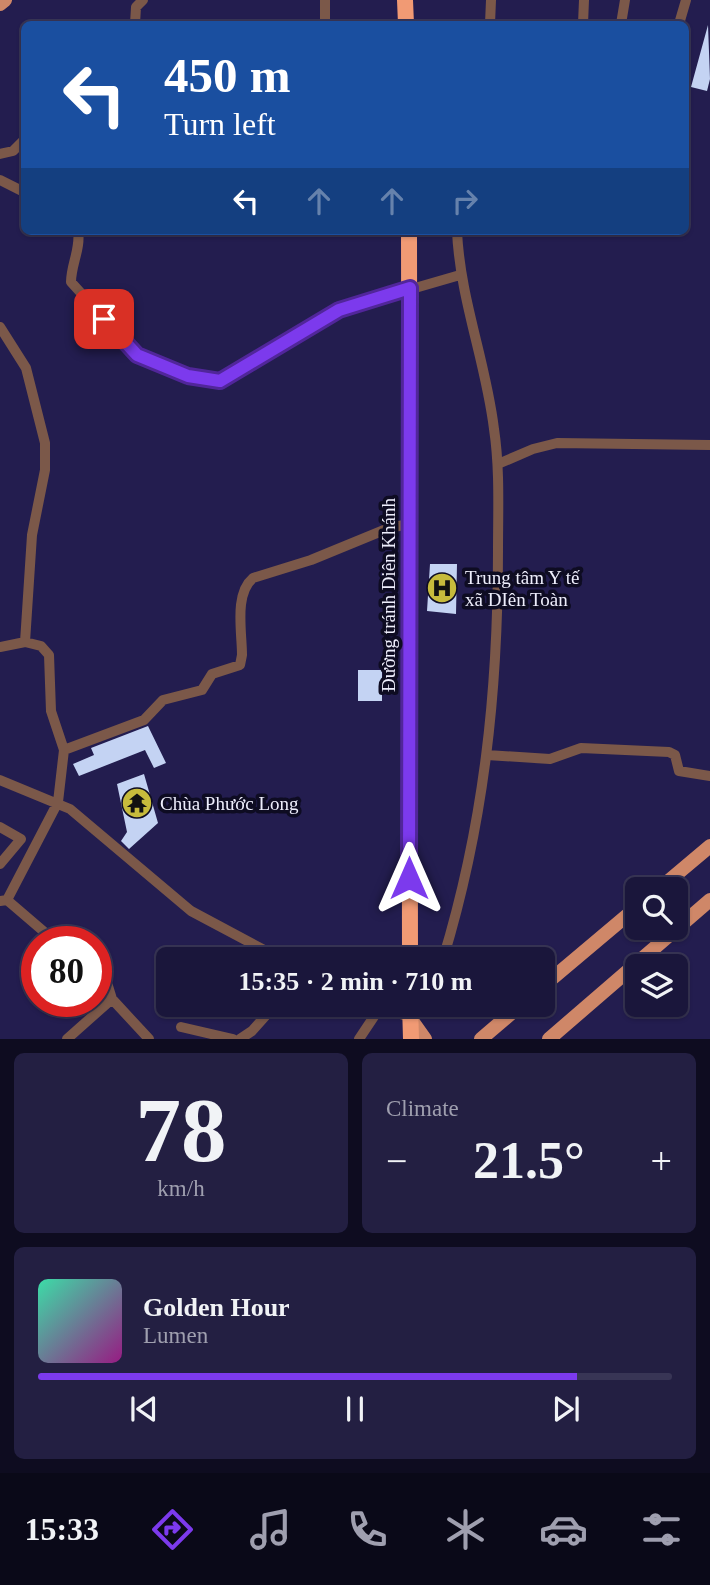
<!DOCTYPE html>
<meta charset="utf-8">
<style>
:root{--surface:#1a163b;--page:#231f42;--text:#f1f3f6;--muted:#9f9faf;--line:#383555;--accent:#7c3aed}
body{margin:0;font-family:Georgia,serif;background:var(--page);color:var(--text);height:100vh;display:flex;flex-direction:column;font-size:26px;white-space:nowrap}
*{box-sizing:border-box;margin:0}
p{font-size:23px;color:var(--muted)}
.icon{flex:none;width:38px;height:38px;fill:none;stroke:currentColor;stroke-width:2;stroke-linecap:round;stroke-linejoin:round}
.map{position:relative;height:1039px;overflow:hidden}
.details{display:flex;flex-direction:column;gap:14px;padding:14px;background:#0e0c20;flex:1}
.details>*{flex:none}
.banner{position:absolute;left:21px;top:21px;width:668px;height:214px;border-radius:10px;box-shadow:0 2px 5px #0004,0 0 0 2px var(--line);background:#1a4fa0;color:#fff;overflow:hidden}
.tools{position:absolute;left:625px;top:877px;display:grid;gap:14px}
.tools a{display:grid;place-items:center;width:63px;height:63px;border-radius:10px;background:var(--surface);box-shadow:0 2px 5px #0004,0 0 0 2px var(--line);font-size:35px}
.speed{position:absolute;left:21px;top:926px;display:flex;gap:14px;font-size:35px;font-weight:700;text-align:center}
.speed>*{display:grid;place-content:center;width:91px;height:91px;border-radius:50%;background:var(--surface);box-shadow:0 2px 5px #0004,0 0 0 2px var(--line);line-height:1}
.speed .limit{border:10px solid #d22;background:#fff;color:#111}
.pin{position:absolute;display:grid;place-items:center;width:60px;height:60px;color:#fff;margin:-30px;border-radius:14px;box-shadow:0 4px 10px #0006}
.me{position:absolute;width:77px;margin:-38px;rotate:0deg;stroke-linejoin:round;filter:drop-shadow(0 0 5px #0008)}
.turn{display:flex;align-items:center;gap:24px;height:147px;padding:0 28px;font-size:32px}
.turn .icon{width:91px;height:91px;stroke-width:2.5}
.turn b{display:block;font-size:49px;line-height:60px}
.lanes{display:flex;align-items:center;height:66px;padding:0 28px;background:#0003;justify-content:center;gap:35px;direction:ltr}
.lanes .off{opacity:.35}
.big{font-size:52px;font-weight:700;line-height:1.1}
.details .widget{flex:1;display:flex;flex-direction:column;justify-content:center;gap:10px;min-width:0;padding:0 24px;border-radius:10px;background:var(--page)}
.details .dial{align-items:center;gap:0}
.dial b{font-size:91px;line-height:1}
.song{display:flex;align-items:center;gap:21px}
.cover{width:84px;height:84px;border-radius:10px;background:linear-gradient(135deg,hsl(160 70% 55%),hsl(310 70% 35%))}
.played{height:7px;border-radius:4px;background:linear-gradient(90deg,var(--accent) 85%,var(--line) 85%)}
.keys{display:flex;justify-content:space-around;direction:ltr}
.heat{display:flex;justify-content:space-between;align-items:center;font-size:38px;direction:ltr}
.details .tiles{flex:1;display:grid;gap:14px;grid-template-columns:1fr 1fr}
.widget:last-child{grid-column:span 2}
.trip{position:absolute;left:156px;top:947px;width:399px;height:70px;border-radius:10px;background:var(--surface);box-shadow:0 2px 5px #0004,0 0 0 2px var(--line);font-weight:700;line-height:70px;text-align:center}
.tab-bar{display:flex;height:112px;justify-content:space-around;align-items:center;background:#0a0918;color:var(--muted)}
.tab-bar .icon{width:49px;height:49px}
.tab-bar .selected{color:var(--accent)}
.tab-bar b{font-size:32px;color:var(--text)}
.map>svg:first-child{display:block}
</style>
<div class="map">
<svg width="710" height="1039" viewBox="0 0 710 1039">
<rect width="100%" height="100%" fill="#231d4f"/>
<!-- building -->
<path fill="#c4d3f3" d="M708 25 710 79 707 91 691 87Z
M430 564H457L456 614 427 611Z
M358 670H382V701H358Z
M148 726 166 763 154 768 145 750 79 776 73 764 94 755 91 748Z
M144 774 158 823 129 849 121 841 127 832 117 784Z"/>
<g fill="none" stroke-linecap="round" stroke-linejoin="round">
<!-- minor -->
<path stroke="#7b5849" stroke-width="10" d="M135 24 136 7 143 0
M325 24V0
M490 24 491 0
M583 24 584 0
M621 24 625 0
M679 24 686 0
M0 154 13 151 24 140
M0 180 24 192
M78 231C81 248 71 265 71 282L137 355 188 376 220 381 339 310 460 275
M0 327 26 368 45 443V470L32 535 25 642 41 646 49 655 51 711 64 750 58 802 7 900 0 901
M498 464 533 449 557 443 710 445
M0 647 25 642
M64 750 144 720 163 700 202 690 212 674 240 665 242 655C242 632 234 594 253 578L311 560 389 528 409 524
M487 755 550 759 581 748 669 752 675 755 679 771 710 776
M0 780 70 809 191 911 281 959
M0 827 21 839 0 864
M7 900 56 942
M443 959C484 824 498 692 498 551 498 510 500 469 494 429 486 362 460 299 457 231
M96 975 108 986 112 999 149 1039
M378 1004 410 1018 423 1004
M181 1027 233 1039
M67 1039 112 999
M240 1039 252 1031 276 1004
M359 1039 381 1006"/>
<!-- major -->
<path stroke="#cf8768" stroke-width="14" d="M0 4 5 0
M659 889 710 846
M542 987 637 907
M410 1018 425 1039
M481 1039 522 1004
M549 1039 710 900"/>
<!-- highway -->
<path stroke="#f19a74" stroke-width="16" d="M405 0 406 24
M409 231 410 959
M410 1004 411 1039"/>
</g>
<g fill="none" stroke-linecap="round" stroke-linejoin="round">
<!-- route casing -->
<g stroke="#51269a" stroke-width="18">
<path id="route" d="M104 319 137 355 188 376 220 381 339 310 410 288 409 878"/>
</g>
<!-- route -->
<use href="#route" stroke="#7c3aed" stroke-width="12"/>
</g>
<!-- icons -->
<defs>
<g id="hospital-disc" transform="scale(1.575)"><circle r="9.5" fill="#c7bb3c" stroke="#0e0c22"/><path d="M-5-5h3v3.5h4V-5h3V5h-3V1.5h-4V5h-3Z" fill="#111"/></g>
<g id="temple-disc" transform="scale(1.575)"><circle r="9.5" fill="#c7bb3c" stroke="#0e0c22"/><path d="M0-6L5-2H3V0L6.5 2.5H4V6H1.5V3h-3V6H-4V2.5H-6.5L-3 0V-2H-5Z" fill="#111"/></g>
</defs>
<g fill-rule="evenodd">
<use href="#hospital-disc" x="442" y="588"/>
<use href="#temple-disc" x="137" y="803"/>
</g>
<g text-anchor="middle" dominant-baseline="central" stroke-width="7" stroke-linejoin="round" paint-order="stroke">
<!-- poi labels -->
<g font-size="19" fill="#eeeefc" stroke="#0e0c22" text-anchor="start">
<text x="465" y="577">Trung tâm Y tế<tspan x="465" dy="22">xã DIên Toàn</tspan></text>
<text x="160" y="803">Chùa Phước Long</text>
</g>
<!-- street labels -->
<g font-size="19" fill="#eeeefc" stroke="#0e0c22">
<text transform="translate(388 595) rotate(-90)">Đường tránh Diên Khánh</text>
</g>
</g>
</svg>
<div class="tools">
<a><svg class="icon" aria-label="search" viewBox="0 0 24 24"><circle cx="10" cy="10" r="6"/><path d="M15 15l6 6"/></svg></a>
<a><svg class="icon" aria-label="layers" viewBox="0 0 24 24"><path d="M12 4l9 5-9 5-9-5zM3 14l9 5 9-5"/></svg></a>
</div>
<div class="speed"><div class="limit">80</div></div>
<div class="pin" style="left:104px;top:319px;background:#d93025"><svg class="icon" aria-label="arrive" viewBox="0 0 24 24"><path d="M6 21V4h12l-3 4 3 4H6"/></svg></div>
<svg class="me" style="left:409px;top:878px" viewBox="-20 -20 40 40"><path d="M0-17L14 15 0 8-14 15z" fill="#7c3aed" stroke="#fff" stroke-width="4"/></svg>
<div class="trip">15:35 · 2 min · 710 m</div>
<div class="banner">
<div class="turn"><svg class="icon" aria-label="left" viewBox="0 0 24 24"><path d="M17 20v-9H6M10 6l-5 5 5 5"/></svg><div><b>450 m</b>Turn left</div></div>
<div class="lanes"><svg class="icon" aria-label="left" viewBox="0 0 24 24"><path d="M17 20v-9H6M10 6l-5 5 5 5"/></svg><svg class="icon off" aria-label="ahead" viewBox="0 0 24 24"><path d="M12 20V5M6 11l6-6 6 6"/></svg><svg class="icon off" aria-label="ahead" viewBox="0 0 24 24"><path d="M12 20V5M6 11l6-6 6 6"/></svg><svg class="icon off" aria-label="right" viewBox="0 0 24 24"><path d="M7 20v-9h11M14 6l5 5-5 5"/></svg></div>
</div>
</div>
<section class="details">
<div class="tiles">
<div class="widget dial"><b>78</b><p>km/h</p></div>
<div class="widget"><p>Climate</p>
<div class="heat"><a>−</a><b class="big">21.5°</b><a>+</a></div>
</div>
<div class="widget">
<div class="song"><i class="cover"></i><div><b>Golden Hour</b><p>Lumen</p></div></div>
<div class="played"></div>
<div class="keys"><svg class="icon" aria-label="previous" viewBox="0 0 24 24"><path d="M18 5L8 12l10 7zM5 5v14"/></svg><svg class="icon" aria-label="pause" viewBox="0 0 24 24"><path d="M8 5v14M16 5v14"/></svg><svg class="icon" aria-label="next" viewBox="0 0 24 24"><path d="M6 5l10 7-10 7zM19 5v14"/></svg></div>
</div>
</div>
</section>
<nav class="tab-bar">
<b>15:33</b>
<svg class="icon selected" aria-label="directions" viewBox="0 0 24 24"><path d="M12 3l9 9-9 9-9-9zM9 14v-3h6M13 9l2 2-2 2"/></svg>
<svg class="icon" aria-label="music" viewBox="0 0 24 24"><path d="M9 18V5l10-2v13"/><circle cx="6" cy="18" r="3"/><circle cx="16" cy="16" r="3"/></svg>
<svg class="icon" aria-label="phone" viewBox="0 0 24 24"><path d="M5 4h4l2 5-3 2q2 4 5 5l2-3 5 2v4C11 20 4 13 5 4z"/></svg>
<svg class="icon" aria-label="climate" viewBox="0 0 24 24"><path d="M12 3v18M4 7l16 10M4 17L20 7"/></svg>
<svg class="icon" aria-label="car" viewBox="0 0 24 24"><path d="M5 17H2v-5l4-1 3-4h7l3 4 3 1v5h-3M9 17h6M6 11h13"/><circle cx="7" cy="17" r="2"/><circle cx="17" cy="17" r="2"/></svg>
<svg class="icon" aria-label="filters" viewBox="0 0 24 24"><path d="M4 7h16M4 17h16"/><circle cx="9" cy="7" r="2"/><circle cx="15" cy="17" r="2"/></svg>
</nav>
